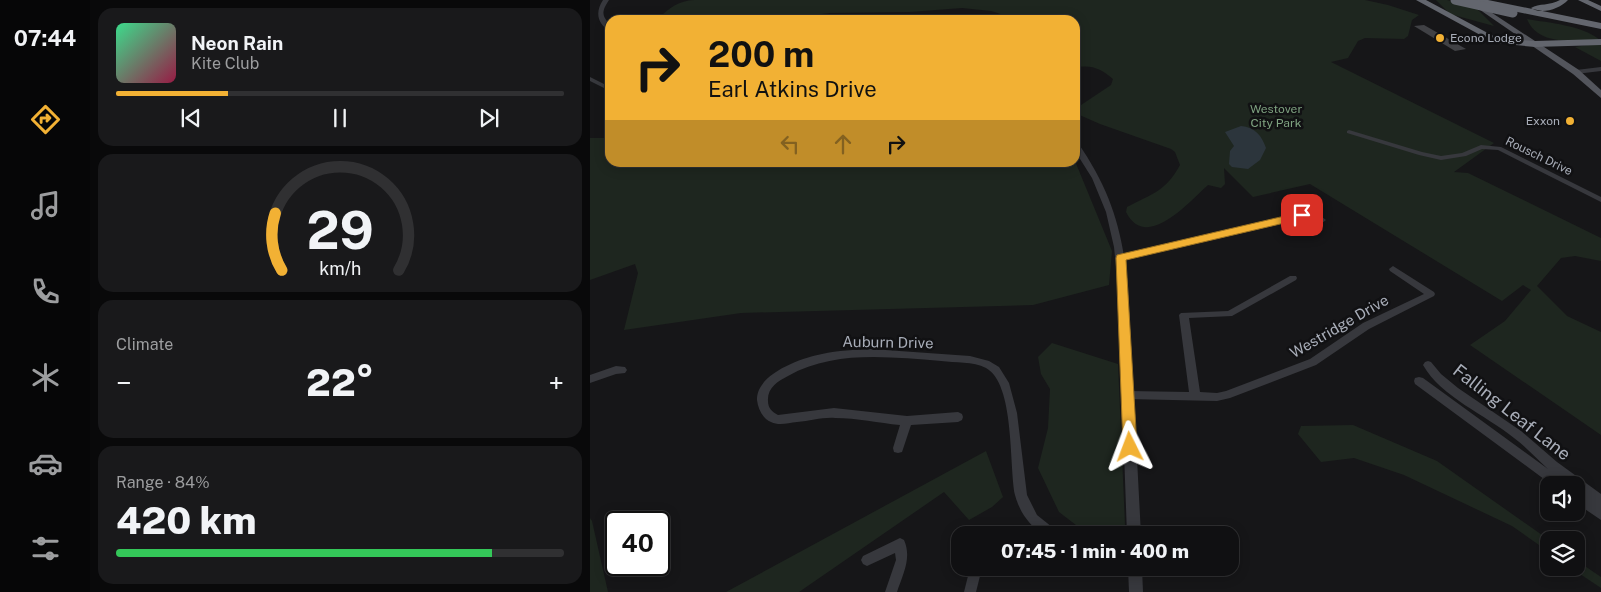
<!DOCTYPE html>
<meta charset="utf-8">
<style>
:root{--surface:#101012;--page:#19191b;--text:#f1f3f6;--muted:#9c9d9f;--line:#303032;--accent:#f2b134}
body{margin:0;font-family:"Public Sans",sans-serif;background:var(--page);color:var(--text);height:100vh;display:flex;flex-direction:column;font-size:19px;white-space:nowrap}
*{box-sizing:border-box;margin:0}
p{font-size:16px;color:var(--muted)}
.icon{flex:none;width:28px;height:28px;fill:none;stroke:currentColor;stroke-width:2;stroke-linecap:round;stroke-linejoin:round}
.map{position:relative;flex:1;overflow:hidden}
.panel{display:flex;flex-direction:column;gap:8px;padding:8px;background:#09090a;width:500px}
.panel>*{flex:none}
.banner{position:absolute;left:15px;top:15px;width:475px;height:152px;border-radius:15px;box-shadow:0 2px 12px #0003,0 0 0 1px var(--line);background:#f2b134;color:#111;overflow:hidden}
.controls{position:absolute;left:950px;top:476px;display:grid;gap:10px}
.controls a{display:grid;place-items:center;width:45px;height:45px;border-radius:10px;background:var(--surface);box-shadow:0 2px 12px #0003,0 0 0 1px var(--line);font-size:25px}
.speed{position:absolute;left:15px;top:511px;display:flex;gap:10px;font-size:25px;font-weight:700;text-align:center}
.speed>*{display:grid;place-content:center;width:65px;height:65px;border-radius:50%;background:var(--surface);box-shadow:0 2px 12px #0003,0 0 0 1px var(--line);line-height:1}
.speed .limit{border:2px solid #111;border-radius:8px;background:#fff;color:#111}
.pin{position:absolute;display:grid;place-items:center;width:42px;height:42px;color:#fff;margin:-21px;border-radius:10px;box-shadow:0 2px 8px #0006}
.me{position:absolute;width:55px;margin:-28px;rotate:357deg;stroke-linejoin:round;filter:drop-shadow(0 0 4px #0008)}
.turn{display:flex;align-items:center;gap:18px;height:105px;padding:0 20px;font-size:22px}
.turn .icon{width:65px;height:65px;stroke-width:2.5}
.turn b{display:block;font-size:35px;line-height:42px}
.lanes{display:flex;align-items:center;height:48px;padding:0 20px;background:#0003;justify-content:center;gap:25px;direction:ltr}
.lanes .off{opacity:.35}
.big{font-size:38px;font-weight:800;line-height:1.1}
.panel .widget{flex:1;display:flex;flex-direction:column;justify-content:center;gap:8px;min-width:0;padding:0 18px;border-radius:15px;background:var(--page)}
.panel .dial{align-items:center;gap:0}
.dial svg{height:130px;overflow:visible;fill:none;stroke:var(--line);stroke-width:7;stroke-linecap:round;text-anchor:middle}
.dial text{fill:var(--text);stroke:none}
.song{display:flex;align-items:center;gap:15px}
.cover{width:60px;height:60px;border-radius:8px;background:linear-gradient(135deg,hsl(150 70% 55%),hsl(340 70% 35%))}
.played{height:5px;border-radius:2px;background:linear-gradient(90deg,var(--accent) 25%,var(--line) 25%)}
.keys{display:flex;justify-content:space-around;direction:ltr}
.heat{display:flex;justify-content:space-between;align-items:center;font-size:28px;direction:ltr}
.charge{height:8px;border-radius:4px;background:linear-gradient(90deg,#34c759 84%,var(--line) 0)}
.trip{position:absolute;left:361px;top:526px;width:288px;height:50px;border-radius:15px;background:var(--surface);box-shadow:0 2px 12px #0003,0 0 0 1px var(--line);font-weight:800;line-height:50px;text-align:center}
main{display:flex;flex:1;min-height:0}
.menu{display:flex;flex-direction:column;width:90px;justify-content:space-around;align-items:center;background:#060607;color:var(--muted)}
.menu .icon{width:35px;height:35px}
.menu .active{color:var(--accent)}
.menu b{font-size:22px;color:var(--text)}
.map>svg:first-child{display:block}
</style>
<main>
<nav class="menu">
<b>07:44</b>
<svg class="icon active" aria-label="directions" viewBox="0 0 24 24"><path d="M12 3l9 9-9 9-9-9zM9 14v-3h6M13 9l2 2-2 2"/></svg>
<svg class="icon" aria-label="music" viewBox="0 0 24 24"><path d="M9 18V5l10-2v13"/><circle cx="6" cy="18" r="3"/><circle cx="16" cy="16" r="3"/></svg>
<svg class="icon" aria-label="phone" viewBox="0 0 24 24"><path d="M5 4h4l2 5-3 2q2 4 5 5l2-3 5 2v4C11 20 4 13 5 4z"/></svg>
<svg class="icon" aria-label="climate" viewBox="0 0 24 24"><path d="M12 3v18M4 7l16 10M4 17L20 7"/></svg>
<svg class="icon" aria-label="car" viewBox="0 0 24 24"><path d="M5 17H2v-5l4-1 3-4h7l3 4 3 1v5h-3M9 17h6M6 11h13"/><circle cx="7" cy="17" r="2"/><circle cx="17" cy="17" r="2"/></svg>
<svg class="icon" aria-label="filters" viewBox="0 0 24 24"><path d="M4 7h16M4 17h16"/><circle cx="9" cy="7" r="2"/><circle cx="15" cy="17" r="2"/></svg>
</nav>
<section class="panel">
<div class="widget">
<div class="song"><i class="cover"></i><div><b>Neon Rain</b><p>Kite Club</p></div></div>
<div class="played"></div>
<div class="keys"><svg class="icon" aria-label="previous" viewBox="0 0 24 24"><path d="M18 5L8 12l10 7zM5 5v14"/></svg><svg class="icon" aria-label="pause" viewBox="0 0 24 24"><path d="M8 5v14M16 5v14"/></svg><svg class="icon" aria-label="next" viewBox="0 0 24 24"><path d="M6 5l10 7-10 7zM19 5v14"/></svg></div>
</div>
<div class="widget dial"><svg viewBox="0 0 100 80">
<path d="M14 69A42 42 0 1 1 86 69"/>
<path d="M14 69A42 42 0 0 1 10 34" stroke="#f2b134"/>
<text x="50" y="56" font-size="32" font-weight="700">29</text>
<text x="50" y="72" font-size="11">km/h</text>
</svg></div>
<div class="widget"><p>Climate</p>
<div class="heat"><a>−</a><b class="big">22°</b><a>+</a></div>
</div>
<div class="widget"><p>Range · 84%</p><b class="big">420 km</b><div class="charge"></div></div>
</section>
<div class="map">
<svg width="1011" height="592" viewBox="0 0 1011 592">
<rect width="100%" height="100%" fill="#161618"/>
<!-- green -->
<path fill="#1e261f" d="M104 0H775L798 5 829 15 822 20 818 36 814 39 775 38 768 41 758 58 741 62 904 143 864 172 878 173 1011 238V261L985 256 971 258 947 286 977 316 1011 332V435L880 345 915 321 941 290 933 285 912 301 720 184 663 197 634 168 635 184 631 188 618 185C599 202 556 252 536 212L537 207C562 194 576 191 590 165L585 152 581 149 510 124 485 113V109L521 85 523 79C511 69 501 64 485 68V20H430L401 11 372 8 320 12 240 13 180 20H70L69 18C80 7 89 1 104 0Z
M846 0H857L886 8 904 26 860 14Z
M937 19C959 23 992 25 1010 40 986 40 948 47 937 19Z
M997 45H1011V61L985 47Z
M0 138H20V162L485 161 522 251 519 285 443 305 151 313 34 330 48 273 45 264 0 280Z
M462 343 528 364 535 525 523 535H499L469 512 448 468 458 428 460 389 451 374 448 357Z
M763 425 847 461 959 540V552L922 526 814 475 764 458 731 462 708 434 711 426Z
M396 451 413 497 402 507 379 520 354 492 209 592H136Z
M0 518 2 521 18 592H0Z
M986 560 1011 577V588L981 568H986Z"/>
<!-- water -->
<path fill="#2c353c" d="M651 126C665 127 672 136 676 148L670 160 658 169 642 167 639 164 640 151 644 146 635 132Z"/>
<!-- building -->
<path fill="#404145" d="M834 25 876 49 865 51 824 26Z"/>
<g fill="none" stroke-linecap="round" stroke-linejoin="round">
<!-- minor -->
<path fill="#37383d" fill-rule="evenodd" d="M0 77 20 87V91L0 81Z
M759 130 832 152 851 156 872 153 891 145 911 147 1011 197V202L908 150 892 149 876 156 851 160 829 155 757 133V131Z
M709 214 732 217 736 220 732 223 709 218 531 261 527 258 531 255Z
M803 266 844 292 845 294 844 296 779 329 726 365 640 398 627 401 537 399 533 398 532 395 533 392 537 391 599 392 589 315 591 313 638 311 700 276H706L707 278 706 280 642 316 599 318 610 392 627 393 636 391 720 359 773 323 834 294 800 271 799 269Z
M281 349 380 356 399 361 409 367 419 383 427 413 437 495 447 515 467 531 469 535H453C439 525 429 511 425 495 419 465 425 384 396 368 383 361 365 363 351 361 299 357 244 350 198 376 188 381 177 388 178 401 178 408 182 412 188 415L244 408 317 416 368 412 372 414 373 417 372 420 368 422 321 425 312 452 308 453 304 452 303 448 310 425C289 423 267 418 245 418 233 417 220 421 207 422 198 423 189 426 181 422 173 419 168 409 167 400 166 374 211 358 232 354 248 350 265 350 281 349Z
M838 361 841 362 851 374 868 388 931 431 967 462 1011 494V520L986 503V490L988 491 986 490V485H980L975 482 977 485H962L825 384 824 381 825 378 829 377 833 378 958 469C947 459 936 447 924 438 896 415 851 397 833 365L835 362Z
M26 366 35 367 37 370 35 373 26 374 0 383V375Z
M310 538 314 540C322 558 313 574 307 592H295L306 560 305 553 277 566 273 564 271 560 273 556Z
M380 568H392L386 592H374Z"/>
<!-- tertiary -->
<path fill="#37383d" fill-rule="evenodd" d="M13 0H19C6 19 20 17 20 31 7 24 5 12 13 0Z
M1011 67V71L986 74 983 72 986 70Z
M485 143H488C521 191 532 229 538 286L551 535H537L528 286 524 247 516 212 502 178 485 151Z
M538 568H552L553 592H539Z"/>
<!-- primary -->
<path fill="#53555c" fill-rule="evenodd" d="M880 1H884L989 70 1011 90V98L983 74 880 3Z"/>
<!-- motorway -->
<path fill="#63666e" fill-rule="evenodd" d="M826 0H836L907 38 945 41 1011 39V45L945 47 905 43Z
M882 0H898L1011 23V29L913 9Z
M970 0H978C970 9 951 15 941 8 949 3 960 6 970 0Z
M988 0H998L1011 6V11Z"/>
<!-- motorway-bridge -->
<path stroke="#63666e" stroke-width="9" d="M865 0 923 13"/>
</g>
<!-- route -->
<path fill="#f2b134" stroke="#9d7322" d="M712 212 716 213V218L536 260 547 447 545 452 540 454 535 452 533 447 526 258 527 255Z"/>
<!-- markers -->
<g fill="#f2b134" stroke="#111113" stroke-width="2">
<circle cx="850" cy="38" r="5"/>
<circle cx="980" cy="121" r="5"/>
</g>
<g text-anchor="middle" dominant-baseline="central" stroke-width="5" stroke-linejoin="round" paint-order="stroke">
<!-- far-poi labels -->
<g font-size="12" fill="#a8adb8" stroke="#111113" text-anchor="start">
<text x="860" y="38">Econo Lodge</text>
<text x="970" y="121" text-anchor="end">Exxon</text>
</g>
<!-- far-park labels -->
<g font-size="12" fill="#7fa381" stroke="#111113">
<text x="686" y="109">Westover<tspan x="686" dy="14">City Park</tspan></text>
</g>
<!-- far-street labels -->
<g font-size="12" fill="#a8adb8" stroke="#111113">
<text transform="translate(949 156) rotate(26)">Rousch Drive</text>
</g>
<!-- street labels -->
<g font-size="15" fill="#a8adb8" stroke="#111113">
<text transform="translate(749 326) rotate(-30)">Westridge Drive</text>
<text transform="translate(298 342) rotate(1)">Auburn Drive</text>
</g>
<!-- near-street labels -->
<g font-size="18" fill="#a8adb8" stroke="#111113">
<text transform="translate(922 412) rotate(38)">Falling Leaf Lane</text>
</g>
</g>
</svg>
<div class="controls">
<a><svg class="icon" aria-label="sound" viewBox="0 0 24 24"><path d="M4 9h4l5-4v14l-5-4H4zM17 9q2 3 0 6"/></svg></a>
<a><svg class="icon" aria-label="layers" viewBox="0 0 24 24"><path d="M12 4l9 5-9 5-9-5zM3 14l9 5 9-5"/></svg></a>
</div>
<div class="speed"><div class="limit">40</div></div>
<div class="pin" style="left:712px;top:215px;background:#d93025"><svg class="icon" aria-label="arrive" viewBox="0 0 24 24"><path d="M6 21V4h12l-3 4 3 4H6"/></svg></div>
<svg class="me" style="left:540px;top:447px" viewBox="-20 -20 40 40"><path d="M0-17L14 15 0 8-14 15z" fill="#f2b134" stroke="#fff" stroke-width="4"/></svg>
<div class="trip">07:45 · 1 min · 400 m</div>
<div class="banner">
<div class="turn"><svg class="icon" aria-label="right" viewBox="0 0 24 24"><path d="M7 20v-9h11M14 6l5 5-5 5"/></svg><div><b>200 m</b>Earl Atkins Drive</div></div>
<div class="lanes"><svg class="icon off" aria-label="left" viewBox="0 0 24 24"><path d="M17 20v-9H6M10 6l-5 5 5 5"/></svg><svg class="icon off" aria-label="ahead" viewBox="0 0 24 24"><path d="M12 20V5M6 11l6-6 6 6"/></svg><svg class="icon" aria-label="right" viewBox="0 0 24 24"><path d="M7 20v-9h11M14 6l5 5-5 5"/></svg></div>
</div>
</div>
</main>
